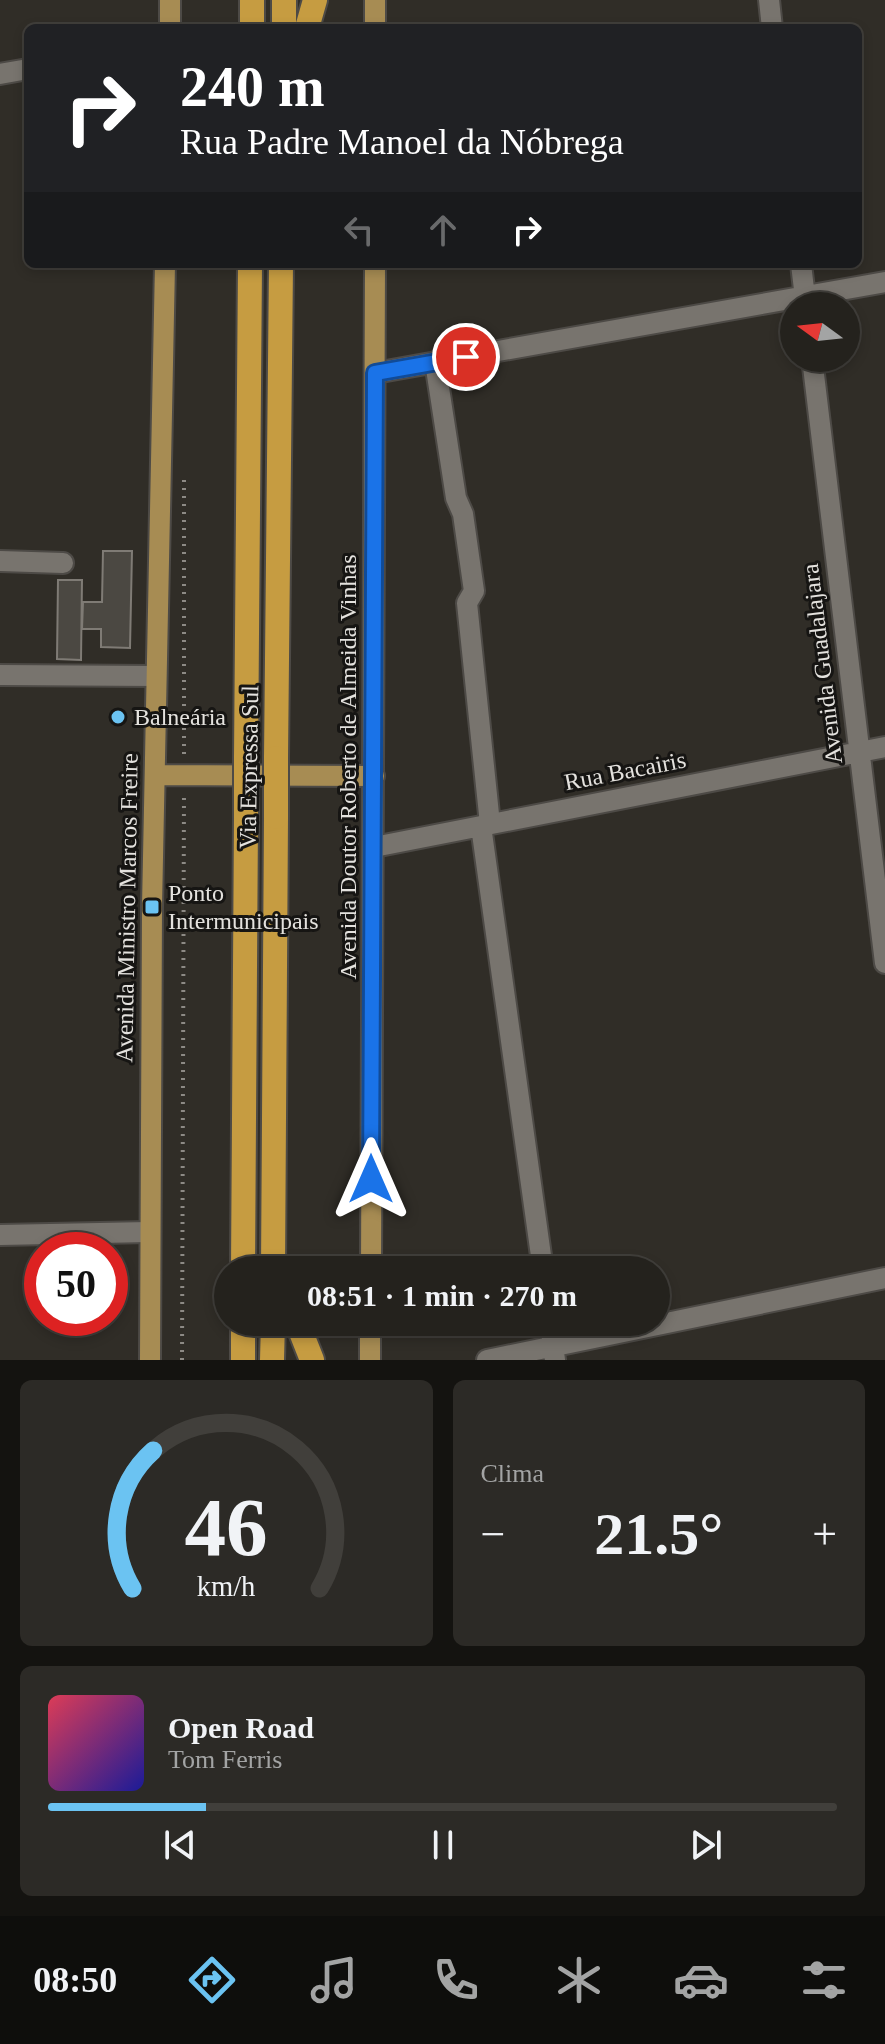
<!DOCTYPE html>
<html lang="pt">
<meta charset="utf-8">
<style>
:root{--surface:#24221d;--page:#2c2a26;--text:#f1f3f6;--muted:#a3a4a4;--line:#413f3b;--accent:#6bc3f2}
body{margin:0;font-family:"Times New Roman",serif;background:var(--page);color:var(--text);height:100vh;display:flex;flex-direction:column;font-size:30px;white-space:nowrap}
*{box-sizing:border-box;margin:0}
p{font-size:26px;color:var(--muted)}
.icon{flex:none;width:44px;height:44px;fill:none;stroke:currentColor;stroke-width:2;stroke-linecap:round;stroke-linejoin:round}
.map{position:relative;height:1360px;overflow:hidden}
.details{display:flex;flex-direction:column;gap:20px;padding:20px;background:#141310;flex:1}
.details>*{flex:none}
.banner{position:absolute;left:24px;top:24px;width:838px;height:244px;border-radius:12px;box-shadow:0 4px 12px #0003,0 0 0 2px var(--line);background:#202124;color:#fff;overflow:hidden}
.needle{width:52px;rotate:285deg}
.tools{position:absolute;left:780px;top:292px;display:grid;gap:16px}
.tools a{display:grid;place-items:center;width:80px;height:80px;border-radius:50%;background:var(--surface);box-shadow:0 4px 12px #0003,0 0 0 2px var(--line);font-size:40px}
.speed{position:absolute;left:24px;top:1232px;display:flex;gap:16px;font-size:40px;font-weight:700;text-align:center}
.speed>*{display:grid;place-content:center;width:104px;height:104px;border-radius:50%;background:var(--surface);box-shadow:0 4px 12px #0003,0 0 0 2px var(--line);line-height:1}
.speed .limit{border:12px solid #d22;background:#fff;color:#111}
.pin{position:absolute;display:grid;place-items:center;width:68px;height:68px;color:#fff;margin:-34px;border:4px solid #fff;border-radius:50%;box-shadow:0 2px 8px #0007}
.me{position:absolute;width:88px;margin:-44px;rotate:0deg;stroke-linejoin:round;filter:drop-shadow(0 0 6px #0008)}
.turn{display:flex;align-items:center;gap:28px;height:168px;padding:0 24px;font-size:36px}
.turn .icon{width:104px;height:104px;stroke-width:2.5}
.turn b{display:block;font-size:56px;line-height:68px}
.lanes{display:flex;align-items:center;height:76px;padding:0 24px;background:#0003;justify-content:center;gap:40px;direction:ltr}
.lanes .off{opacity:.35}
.big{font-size:60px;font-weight:800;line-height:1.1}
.details .card{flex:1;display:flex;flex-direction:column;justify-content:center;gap:12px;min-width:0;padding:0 28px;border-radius:12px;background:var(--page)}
.details .dial{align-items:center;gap:0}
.dial svg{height:208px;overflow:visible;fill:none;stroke:var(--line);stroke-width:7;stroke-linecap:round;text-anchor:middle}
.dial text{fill:var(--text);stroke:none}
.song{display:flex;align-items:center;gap:24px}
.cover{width:96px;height:96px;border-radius:12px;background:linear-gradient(135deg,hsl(350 70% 55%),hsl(240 70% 35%))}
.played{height:8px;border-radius:4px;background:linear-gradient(90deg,var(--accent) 20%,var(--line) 20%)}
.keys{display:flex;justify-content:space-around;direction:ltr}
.heat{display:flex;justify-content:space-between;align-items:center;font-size:44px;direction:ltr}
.details .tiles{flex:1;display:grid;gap:20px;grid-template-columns:1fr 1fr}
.card:last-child{grid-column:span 2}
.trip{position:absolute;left:214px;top:1256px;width:456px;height:80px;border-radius:40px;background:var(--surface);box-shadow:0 4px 12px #0003,0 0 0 2px var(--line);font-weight:800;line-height:80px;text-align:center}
.tab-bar{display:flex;height:128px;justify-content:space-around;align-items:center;background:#0e0e0c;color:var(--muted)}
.tab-bar .icon{width:56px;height:56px}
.tab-bar .active{color:var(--accent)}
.tab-bar b{font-size:36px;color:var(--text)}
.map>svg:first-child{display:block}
</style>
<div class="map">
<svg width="885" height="1360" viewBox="0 0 885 1360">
<rect width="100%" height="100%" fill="#302d27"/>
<!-- building -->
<path fill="#4b4842" stroke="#7f7b75" stroke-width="2" d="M103 551H132L130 648 101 647V629H82L83 602H102Z
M58 580H82L81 660 57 659Z"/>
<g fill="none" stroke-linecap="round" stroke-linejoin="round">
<!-- minor casing -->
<g stroke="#4d4a46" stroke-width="24">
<path id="minor" d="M769 0 772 28
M0 74 28 69
M801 264 806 306
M812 358 885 963
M435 362 456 498 463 514 474 591 467 603 490 824
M375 373 885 282
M0 561 63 563
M0 675 156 676
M481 826 543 1270
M374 847 885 747
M0 1235 149 1232
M550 1322 555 1360
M487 1360 885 1278"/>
</g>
<!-- major casing -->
<g stroke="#4d4a46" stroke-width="24">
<path id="major" d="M375 0V28
M170 28V0
M155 775 374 776
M371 1270 375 264
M150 1360 152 907 165 264
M370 1360V1322"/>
</g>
<!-- highway casing -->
<g stroke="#4d4a46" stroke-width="28">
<path id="highway" d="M252 28V0
M284 28V0
M307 28 315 0
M246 758 250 264
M276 758 281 264
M243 1270 246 817
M273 1270 276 817
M297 1322 312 1360
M243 1360V1322
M272 1360 273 1322"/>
</g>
<!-- path -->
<path stroke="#8d8a85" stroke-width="4" stroke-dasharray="2 6" stroke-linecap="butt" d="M184 754V478
M182 1360 184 794"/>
<!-- minor -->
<use href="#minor" stroke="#78746e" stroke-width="20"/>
<!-- major -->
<use href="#major" stroke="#a78c53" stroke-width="20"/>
<!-- highway -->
<use href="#highway" stroke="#c69c41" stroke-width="24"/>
<!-- highway-bridge casing -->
<g stroke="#4d4a46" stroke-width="28" stroke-linecap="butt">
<path id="highway-bridge" d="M246 758V817
M276 817V758"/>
</g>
<!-- highway-bridge -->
<use href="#highway-bridge" stroke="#c69c41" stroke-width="24"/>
</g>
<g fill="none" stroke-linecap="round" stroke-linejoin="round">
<!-- route casing -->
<g stroke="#114b97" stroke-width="20">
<path id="route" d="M371 1179 375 373 466 357"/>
</g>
<!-- route -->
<use href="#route" stroke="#1a73e8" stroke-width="14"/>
</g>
<!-- markers -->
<g fill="#6bc3f2" stroke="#161513" stroke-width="3">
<circle cx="118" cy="717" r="8"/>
<rect x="144" y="899" width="16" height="16" rx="4"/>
</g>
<g text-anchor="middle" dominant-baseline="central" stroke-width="6" stroke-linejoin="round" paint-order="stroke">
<!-- street labels -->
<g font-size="24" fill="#e4e2de" stroke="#161513">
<text transform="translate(822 664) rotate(-97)">Avenida Guadalajara</text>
<text transform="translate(249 767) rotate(-89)">Via Expressa Sul</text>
<text transform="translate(348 767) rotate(-90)">Avenida Doutor Roberto de Almeida Vinhas</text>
<text transform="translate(625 771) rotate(-11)">Rua Bacairis</text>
<text transform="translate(127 908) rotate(-89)">Avenida Ministro Marcos Freire</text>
</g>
<!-- poi labels -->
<g font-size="24" fill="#e4e2de" stroke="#161513" text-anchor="start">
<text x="134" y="717">Balneária</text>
<text x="168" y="893">Ponto<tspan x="168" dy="28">Intermunicipais</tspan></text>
</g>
</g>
</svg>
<div class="tools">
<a><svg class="needle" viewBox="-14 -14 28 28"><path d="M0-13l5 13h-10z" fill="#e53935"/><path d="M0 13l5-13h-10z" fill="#a3a4a4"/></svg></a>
</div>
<div class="speed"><div class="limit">50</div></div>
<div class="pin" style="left:466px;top:357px;background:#d93025"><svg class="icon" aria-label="arrive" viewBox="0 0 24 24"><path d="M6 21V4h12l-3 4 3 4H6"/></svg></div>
<svg class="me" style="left:371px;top:1179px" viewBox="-20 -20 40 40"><path d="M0-17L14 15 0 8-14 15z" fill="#1a73e8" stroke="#fff" stroke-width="4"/></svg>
<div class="trip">08:51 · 1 min · 270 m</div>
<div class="banner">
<div class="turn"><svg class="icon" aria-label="right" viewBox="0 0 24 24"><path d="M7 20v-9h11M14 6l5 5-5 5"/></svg><div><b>240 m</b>Rua Padre Manoel da Nóbrega</div></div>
<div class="lanes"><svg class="icon off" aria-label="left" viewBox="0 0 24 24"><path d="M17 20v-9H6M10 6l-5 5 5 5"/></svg><svg class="icon off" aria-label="ahead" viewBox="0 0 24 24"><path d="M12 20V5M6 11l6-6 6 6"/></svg><svg class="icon" aria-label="right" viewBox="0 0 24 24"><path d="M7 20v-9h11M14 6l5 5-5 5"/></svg></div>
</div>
</div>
<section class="details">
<div class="tiles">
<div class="card dial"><svg viewBox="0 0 100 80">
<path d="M14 69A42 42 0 1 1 86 69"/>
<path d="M14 69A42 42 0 0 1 22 16" stroke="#6bc3f2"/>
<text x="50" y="56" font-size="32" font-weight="700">46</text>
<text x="50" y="72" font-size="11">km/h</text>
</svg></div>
<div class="card"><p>Clima</p>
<div class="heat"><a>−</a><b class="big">21.5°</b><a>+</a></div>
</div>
<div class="card">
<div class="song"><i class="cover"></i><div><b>Open Road</b><p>Tom Ferris</p></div></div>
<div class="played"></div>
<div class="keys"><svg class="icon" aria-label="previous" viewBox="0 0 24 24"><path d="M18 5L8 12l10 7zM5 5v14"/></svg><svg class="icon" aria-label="pause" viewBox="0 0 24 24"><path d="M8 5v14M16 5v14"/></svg><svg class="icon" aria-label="next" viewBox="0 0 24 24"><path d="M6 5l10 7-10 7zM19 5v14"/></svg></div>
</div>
</div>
</section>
<nav class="tab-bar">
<b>08:50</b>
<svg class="icon active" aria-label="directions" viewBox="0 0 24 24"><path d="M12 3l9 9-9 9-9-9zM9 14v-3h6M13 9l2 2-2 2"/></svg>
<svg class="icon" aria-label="music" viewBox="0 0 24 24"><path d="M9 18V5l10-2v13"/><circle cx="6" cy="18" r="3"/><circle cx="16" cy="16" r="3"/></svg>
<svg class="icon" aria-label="phone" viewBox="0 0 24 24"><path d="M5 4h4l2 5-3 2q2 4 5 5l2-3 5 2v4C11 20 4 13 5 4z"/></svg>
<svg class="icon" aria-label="climate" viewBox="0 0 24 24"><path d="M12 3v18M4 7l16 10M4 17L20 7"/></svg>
<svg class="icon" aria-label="car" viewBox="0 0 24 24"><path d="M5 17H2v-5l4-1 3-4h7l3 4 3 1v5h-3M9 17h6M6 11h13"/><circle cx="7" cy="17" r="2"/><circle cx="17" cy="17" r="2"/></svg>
<svg class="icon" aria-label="filters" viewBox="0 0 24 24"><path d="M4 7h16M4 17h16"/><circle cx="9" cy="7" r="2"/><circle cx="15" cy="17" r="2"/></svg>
</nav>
